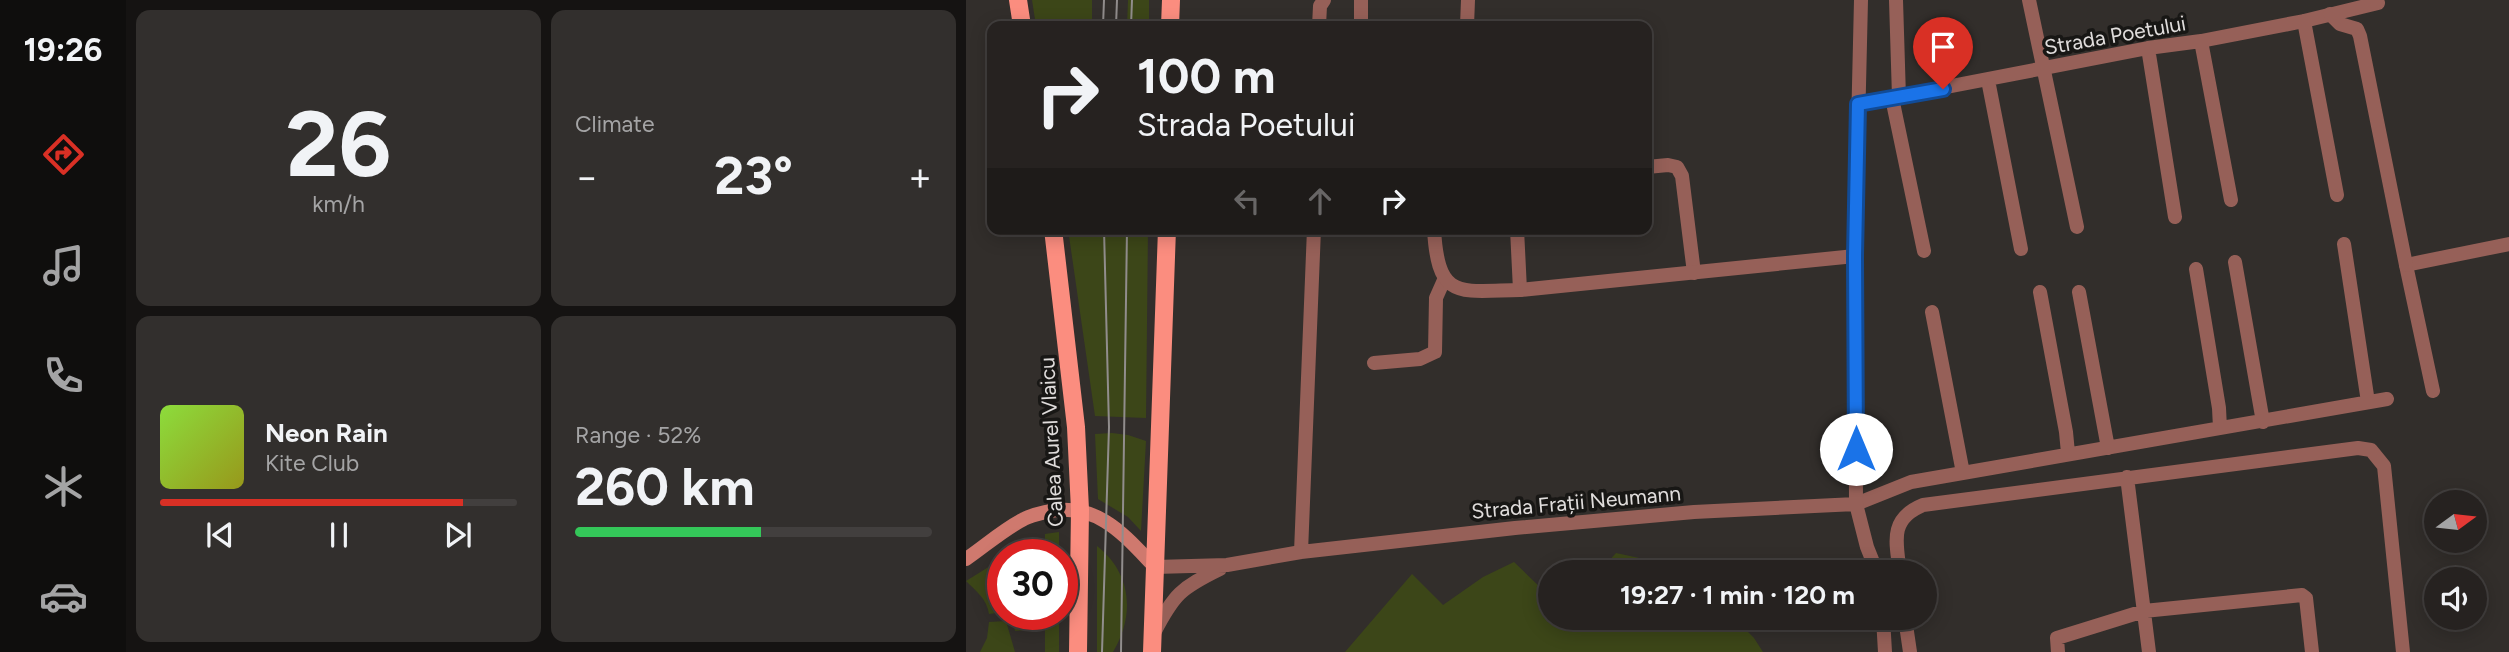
<!DOCTYPE html>
<meta charset="utf-8">
<style>
:root{--surface:#262220;--page:#322f2d;--text:#f1f3f6;--muted:#a4a4a5;--line:#423f3e;--accent:#d93025}
body{margin:0;font-family:Figtree,sans-serif;background:var(--page);color:var(--text);height:100vh;display:flex;flex-direction:column;font-size:26px;white-space:nowrap}
*{box-sizing:border-box;margin:0}
p{font-size:23px;color:var(--muted)}
.icon{flex:none;width:38px;height:38px;fill:none;stroke:currentColor;stroke-width:2;stroke-linecap:round;stroke-linejoin:round}
.map{position:relative;flex:1;overflow:hidden}
.side{display:flex;flex-direction:column;gap:10px;padding:10px;background:#151312;width:840px}
.side>*{flex:none}
.hud{position:absolute;left:21px;top:21px;width:665px;height:214px;border-radius:14px;box-shadow:0 4px 18px #0003,0 0 0 2px var(--line);background:#262220;color:var(--text);overflow:hidden}
.needle{width:46px;rotate:75deg}
.buttons{position:absolute;left:1458px;top:490px;display:grid;gap:14px}
.buttons a{display:grid;place-items:center;width:63px;height:63px;border-radius:50%;background:var(--surface);box-shadow:0 4px 18px #0003,0 0 0 2px var(--line);font-size:35px}
.speed{position:absolute;left:21px;top:539px;display:flex;gap:14px;font-size:35px;font-weight:700;text-align:center}
.speed>*{display:grid;place-content:center;width:91px;height:91px;border-radius:50%;background:var(--surface);box-shadow:0 4px 18px #0003,0 0 0 2px var(--line);line-height:1}
.speed .limit{border:10px solid #d22;background:#fff;color:#111}
.pin{position:absolute;display:grid;place-items:center;width:60px;height:60px;color:#fff;margin:-72px -30px;border-radius:50% 50% 50% 0;rotate:-45deg;box-shadow:0 0 7px #0007}
.pin .icon{rotate:45deg}
.me{position:absolute;width:77px;margin:-38px;rotate:0deg;stroke-linejoin:round;filter:drop-shadow(0 0 5px #0008)}
.turn{display:flex;align-items:center;gap:24px;height:147px;padding:0 35px;font-size:32px}
.turn .icon{width:91px;height:91px;stroke-width:2.5}
.turn b{display:block;font-size:49px;line-height:60px}
.lanes{display:flex;align-items:center;height:66px;padding:0 35px;background:#0003;justify-content:center;gap:35px;direction:ltr}
.lanes .off{opacity:.35}
.big{font-size:52px;font-weight:700;line-height:1.1}
.side .tile{flex:1;display:flex;flex-direction:column;justify-content:center;gap:10px;min-width:0;padding:0 24px;border-radius:14px;background:var(--page)}
.side .dial{align-items:center;gap:0}
.dial b{font-size:91px;line-height:1}
.song{display:flex;align-items:center;gap:21px}
.cover{width:84px;height:84px;border-radius:10px;background:linear-gradient(135deg,hsl(90 70% 55%),hsl(60 70% 35%))}
.played{height:7px;border-radius:4px;background:linear-gradient(90deg,var(--accent) 85%,var(--line) 85%)}
.keys{display:flex;justify-content:space-around;direction:ltr}
.heat{display:flex;justify-content:space-between;align-items:center;font-size:38px;direction:ltr}
.charge{height:10px;border-radius:5px;background:linear-gradient(90deg,#34c759 52%,var(--line) 0)}
.side .tiles{flex:1;display:grid;gap:10px;grid-template-columns:repeat(2,1fr)}
.trip{position:absolute;left:572px;top:560px;width:399px;height:70px;border-radius:35px;background:var(--surface);box-shadow:0 4px 18px #0003,0 0 0 2px var(--line);font-weight:700;line-height:70px;text-align:center}
main{display:flex;flex:1;min-height:0}
.menu{display:flex;flex-direction:column;width:126px;justify-content:space-around;align-items:center;background:#0f0e0d;color:var(--muted)}
.menu .icon{width:49px;height:49px}
.menu .active{color:var(--accent)}
.menu b{font-size:32px;color:var(--text)}
.map>svg:first-child{display:block}
</style>
<main>
<nav class="menu">
<b>19:26</b>
<svg class="icon active" aria-label="directions" viewBox="0 0 24 24"><path d="M12 3l9 9-9 9-9-9zM9 14v-3h6M13 9l2 2-2 2"/></svg>
<svg class="icon" aria-label="music" viewBox="0 0 24 24"><path d="M9 18V5l10-2v13"/><circle cx="6" cy="18" r="3"/><circle cx="16" cy="16" r="3"/></svg>
<svg class="icon" aria-label="phone" viewBox="0 0 24 24"><path d="M5 4h4l2 5-3 2q2 4 5 5l2-3 5 2v4C11 20 4 13 5 4z"/></svg>
<svg class="icon" aria-label="climate" viewBox="0 0 24 24"><path d="M12 3v18M4 7l16 10M4 17L20 7"/></svg>
<svg class="icon" aria-label="car" viewBox="0 0 24 24"><path d="M5 17H2v-5l4-1 3-4h7l3 4 3 1v5h-3M9 17h6M6 11h13"/><circle cx="7" cy="17" r="2"/><circle cx="17" cy="17" r="2"/></svg>
</nav>
<section class="side">
<div class="tiles">
<div class="tile dial"><b>26</b><p>km/h</p></div>
<div class="tile"><p>Climate</p>
<div class="heat"><a>−</a><b class="big">23°</b><a>+</a></div>
</div>
<div class="tile">
<div class="song"><i class="cover"></i><div><b>Neon Rain</b><p>Kite Club</p></div></div>
<div class="played"></div>
<div class="keys"><svg class="icon" aria-label="previous" viewBox="0 0 24 24"><path d="M18 5L8 12l10 7zM5 5v14"/></svg><svg class="icon" aria-label="pause" viewBox="0 0 24 24"><path d="M8 5v14M16 5v14"/></svg><svg class="icon" aria-label="next" viewBox="0 0 24 24"><path d="M6 5l10 7-10 7zM19 5v14"/></svg></div>
</div>
<div class="tile"><p>Range · 52%</p><b class="big">260 km</b><div class="charge"></div></div>
</div>
</section>
<div class="map">
<svg width="1543" height="652" viewBox="0 0 1543 652">
<rect width="100%" height="100%" fill="#322e2b"/>
<!-- green -->
<path fill="#3c4618" d="M66 0H126V26H70Z
M162 0H183V26H161Z
M102 229H182L180 418 129 416Z
M146 433 162 435 180 441 175 531 162 517 132 499 129 434Z
M93 532V555H79V534Z
M131 546C166 573 169 616 147 652H131Z
M650 553 678 559 705 572H633Z
M37 558V612L23 614C21 599 10 591 0 581Z
M548 562 578 591 584 586V618H768L788 638 797 652H379L446 574 477 605 517 577Z
M45 614H60V630L49 631Z
M79 614H93V652H79Z
M40 621 49 652H14L21 638 23 622Z"/>
<g fill="none" stroke-linecap="round" stroke-linejoin="round">
<!-- service -->
<path stroke="#966058" stroke-width="14" d="M930 0 933 97
M1063 0 1111 227
M1338 21 1371 195
M353 26 354 6 358 0
M395 26V0
M501 26 502 0
M1235 41 1265 200
M1182 48 1209 217
M1022 80 1055 249
M926 98 958 251
M892 104 1182 48 1235 41 1338 21 1412 3
M681 167 702 165 711 167 716 176 728 273
M551 229 554 290
M1378 244 1402 402
M1269 262 1297 422
M1230 269 1253 408 1254 428
M1074 292 1100 432 1102 453
M1113 292 1142 448
M966 312 997 473
M408 363 454 359 469 352 470 298 478 280
M1467 391 1440 265 1543 244
M1161 477 1183 652
M890 504 945 482 1421 399
M934 572C930 542 923 519 957 505L1392 448 1405 450 1418 466 1437 652
M939 618 944 652
M1092 652 1091 638 1178 611 1336 595 1340 598 1346 652"/>
<!-- pedestrian -->
<path stroke="#966058" stroke-width="14" d="M1364 14 1374 24 1391 29 1394 36 1440 265"/>
<!-- minor -->
<path stroke="#966058" stroke-width="14" d="M895 0 889 256 890 504 901 547 911 572
M468 229C472 301 493 291 554 290L889 256
M335 552 348 229
M189 567 261 565 335 552 549 528 728 512 890 504
M917 618 919 652
M188 633C208 594 215 588 254 569"/>
<!-- secondary -->
<path stroke="#cf796e" stroke-width="14" d="M0 559C19 546 38 529 58 519 65 515 76 513 84 511 133 503 158 535 189 567"/>
<!-- primary -->
<path stroke="#fb8d7f" stroke-width="18" d="M52 0 56 26
M204 26 205 0
M87 229 110 427 114 510 112 652
M186 652 201 229"/>
<!-- tram -->
<path stroke="#918d8c" stroke-width="2" d="M137 26 138 0
M150 26 151 0
M165 26 166 0
M136 652 143 427 138 229
M155 652 161 229"/>
</g>
<g fill="none" stroke-linecap="round" stroke-linejoin="round">
<!-- route casing -->
<g stroke="#114b97" stroke-width="18">
<path id="route" d="M890 449 889 256 892 104 977 89"/>
</g>
<!-- route -->
<use href="#route" stroke="#1a73e8" stroke-width="12"/>
</g>
<g text-anchor="middle" dominant-baseline="central" stroke-width="7" stroke-linejoin="round" paint-order="stroke">
<!-- street labels -->
<g font-size="21" fill="#e0dddc" stroke="#181715">
<text transform="translate(1149 35) rotate(-10)">Strada Poetului</text>
<text transform="translate(85 442) rotate(-93)">Calea Aurel Vlaicu</text>
<text transform="translate(610 502) rotate(-5)">Strada Frații Neumann</text>
</g>
</g>
</svg>
<div class="buttons">
<a><svg class="needle" viewBox="-14 -14 28 28"><path d="M0-13l5 13h-10z" fill="#e53935"/><path d="M0 13l5-13h-10z" fill="#a4a4a5"/></svg></a>
<a><svg class="icon" aria-label="sound" viewBox="0 0 24 24"><path d="M4 9h4l5-4v14l-5-4H4zM17 9q2 3 0 6"/></svg></a>
</div>
<div class="speed"><div class="limit">30</div></div>
<div class="pin" style="left:977px;top:89px;background:#d93025"><svg class="icon" aria-label="arrive" viewBox="0 0 24 24"><path d="M6 21V4h12l-3 4 3 4H6"/></svg></div>
<svg class="me" style="left:890px;top:449px" viewBox="-20 -20 40 40"><circle r="19" fill="#fff"/><path d="M0-13L10 11 0 6-10 11z" fill="#1a73e8"/></svg>
<div class="trip">19:27 · 1 min · 120 m</div>
<div class="hud">
<div class="turn"><svg class="icon" aria-label="right" viewBox="0 0 24 24"><path d="M7 20v-9h11M14 6l5 5-5 5"/></svg><div><b>100 m</b>Strada Poetului</div></div>
<div class="lanes"><svg class="icon off" aria-label="left" viewBox="0 0 24 24"><path d="M17 20v-9H6M10 6l-5 5 5 5"/></svg><svg class="icon off" aria-label="ahead" viewBox="0 0 24 24"><path d="M12 20V5M6 11l6-6 6 6"/></svg><svg class="icon" aria-label="right" viewBox="0 0 24 24"><path d="M7 20v-9h11M14 6l5 5-5 5"/></svg></div>
</div>
</div>
</main>
